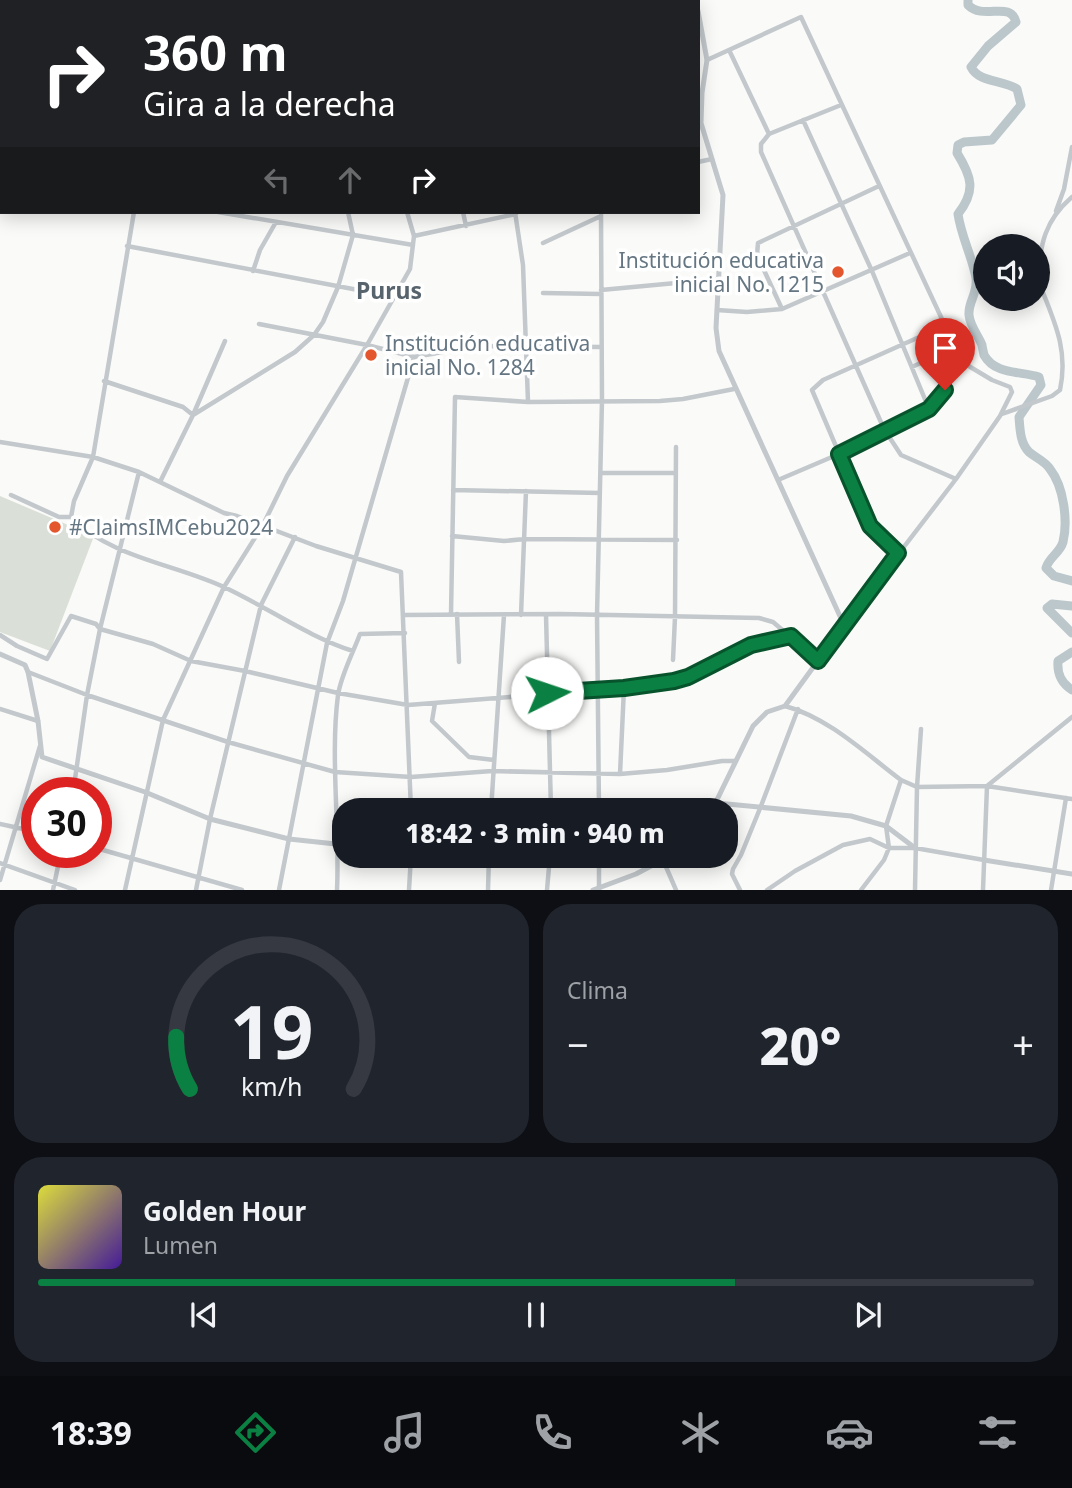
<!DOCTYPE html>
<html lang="es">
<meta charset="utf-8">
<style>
:root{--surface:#171b24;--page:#20242c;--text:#f1f3f6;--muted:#9ea1a6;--line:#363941;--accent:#0b8043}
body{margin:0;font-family:"Noto Sans",sans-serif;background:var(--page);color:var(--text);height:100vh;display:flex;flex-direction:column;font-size:26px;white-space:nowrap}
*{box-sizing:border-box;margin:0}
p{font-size:23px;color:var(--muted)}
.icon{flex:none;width:38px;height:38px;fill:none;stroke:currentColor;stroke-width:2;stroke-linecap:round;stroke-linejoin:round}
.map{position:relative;height:890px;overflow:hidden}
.drawer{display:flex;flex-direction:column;gap:14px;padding:14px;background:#0d0f14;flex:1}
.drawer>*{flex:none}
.hud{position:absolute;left:0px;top:0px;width:700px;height:214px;box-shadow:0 4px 18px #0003;background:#202124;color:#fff;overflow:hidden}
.tools{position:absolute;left:973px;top:234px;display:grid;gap:14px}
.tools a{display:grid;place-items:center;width:77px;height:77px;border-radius:50%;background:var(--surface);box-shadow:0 4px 18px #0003;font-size:35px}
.speed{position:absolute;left:21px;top:777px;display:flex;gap:14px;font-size:35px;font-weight:700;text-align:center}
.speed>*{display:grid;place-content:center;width:91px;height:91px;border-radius:50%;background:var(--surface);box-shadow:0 4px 18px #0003;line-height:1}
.speed .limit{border:10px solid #d22;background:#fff;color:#111}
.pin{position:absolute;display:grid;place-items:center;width:60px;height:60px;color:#fff;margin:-72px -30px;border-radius:50% 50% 50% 0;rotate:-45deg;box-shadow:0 0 7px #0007}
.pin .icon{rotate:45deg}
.me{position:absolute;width:77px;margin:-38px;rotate:86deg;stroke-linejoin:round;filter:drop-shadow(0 0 5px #0008)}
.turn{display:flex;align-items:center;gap:24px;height:147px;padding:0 28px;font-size:32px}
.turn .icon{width:91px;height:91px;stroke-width:2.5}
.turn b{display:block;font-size:49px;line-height:60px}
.lanes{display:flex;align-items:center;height:66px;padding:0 28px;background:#0003;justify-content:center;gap:35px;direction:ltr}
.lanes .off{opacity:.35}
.big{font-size:52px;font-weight:800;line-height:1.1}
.drawer .widget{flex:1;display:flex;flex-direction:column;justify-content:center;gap:10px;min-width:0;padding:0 24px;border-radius:28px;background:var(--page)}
.drawer .dial{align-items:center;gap:0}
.dial svg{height:182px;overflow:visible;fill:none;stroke:var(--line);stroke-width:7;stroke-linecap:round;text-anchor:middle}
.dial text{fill:var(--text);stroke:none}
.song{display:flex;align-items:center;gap:21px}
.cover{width:84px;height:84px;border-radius:10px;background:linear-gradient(135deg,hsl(60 70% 55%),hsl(260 70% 35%))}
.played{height:7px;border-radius:4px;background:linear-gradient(90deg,var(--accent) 70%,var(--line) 70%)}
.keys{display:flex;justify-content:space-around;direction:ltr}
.heat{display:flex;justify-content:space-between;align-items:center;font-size:38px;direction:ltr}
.drawer .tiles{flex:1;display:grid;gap:14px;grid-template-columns:1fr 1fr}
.widget:last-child{grid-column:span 2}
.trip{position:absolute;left:332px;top:798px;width:406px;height:70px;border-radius:28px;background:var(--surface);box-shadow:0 4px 18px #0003;font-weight:800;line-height:70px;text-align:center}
.dock{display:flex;height:112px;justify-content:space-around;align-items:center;background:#090b0e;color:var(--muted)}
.dock .icon{width:49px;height:49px}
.dock .selected{color:var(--accent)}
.dock b{font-size:32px;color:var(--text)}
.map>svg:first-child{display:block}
</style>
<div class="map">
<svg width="1072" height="890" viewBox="0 0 1072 890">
<rect width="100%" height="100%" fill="#fafaf8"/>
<!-- green -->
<path fill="#dadfd7" d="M0 496 94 536 50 651 0 632Z"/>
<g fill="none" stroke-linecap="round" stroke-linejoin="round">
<!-- river -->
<path stroke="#bbc7cb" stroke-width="9" d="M968 0V5C984 21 1010 0 1016 22L988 46 971 67C979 83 1002 79 1017 89L1021 105 992 140 964 142 958 145 957 153C972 177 976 191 958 214 961 236 972 256 976 278 978 294 968 301 969 315 970 326 978 335 982 345 982 346 984 355 984 355 995 375 1021 371 1039 377L1041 385 1019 417C1020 429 1020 443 1029 452 1036 458 1045 461 1050 469 1064 487 1068 521 1063 542 1060 553 1049 557 1046 568L1054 576 1072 581
M1072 606 1052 604 1047 608 1072 633
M1072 652 1058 661C1057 674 1061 683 1072 690"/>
<!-- minor -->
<path stroke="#c3c8cc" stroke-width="4.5" d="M155 0 156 2
M215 0 216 2
M264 0 265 2
M355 0 356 2
M416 0V2
M456 0 460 2
M315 2 322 0
M600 2 602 0
M730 52 769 134 761 144V152L884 429 901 455 956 479
M707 60 801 17 962 362 992 380 1010 387 1012 392 1000 416 956 479 844 625
M769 134 841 105
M698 162 712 159
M1056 211 1064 189 1072 147
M134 212 93 457 74 501 71 517C112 559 177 564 228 589 270 609 309 637 353 651
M218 212 413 245
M463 212 466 226
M515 212 523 265 528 402 660 401 683 399 734 389
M414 236 516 214
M543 243 601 216
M127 246 395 297
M253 271 260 250 276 222
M1038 279C1040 244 1045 220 1072 197
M601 290 719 279
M543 293 601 294
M782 309 757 255 758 243 879 186
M717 310 747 312 782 309 910 253
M259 324 367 345 414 357 478 346 601 347
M912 367 954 347
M104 381 183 407 193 415 225 341
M929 409 964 364
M1002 414 1052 396 1060 390C1069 348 1053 319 1038 280
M0 442 93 457 139 472 224 513 237 516 316 546 401 572 411 810
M601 473H676
M778 480 839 454 929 409 872 271 803 120
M160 482 193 415 295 352 314 335 323 322 338 287 353 235 348 212
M453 490 600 493
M11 495 59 517H71
M452 536 504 541 525 539 677 540
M898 553 870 526 812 390 823 380 944 326
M451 614 455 397 528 402
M457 614 459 662
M403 615 561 614 759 618 773 622 819 661
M521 615 526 491
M546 615 551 810
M0 635 17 646 47 659 71 616 96 624 100 629 153 644 191 661 245 671 338 693 408 705 624 688 674 681 688 676 751 645 791 637
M673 660 675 617 676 447
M28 672 87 695 228 742 335 772 411 777 492 771 620 774 667 770 722 761H736
M435 703 432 721 469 757 494 760
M785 706C829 718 865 753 901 780L886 826 889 848 884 860 861 890
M0 709 38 721
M620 774 624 688
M901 780 917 787 987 786 1072 799
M73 793 87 695 100 629 139 472
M491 810 504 615
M599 810 597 615 602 400 601 212
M0 824 37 832
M96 848 242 890
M599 856V890
M663 860 676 890
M0 863 75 890
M0 880 40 746
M53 890 61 852
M125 890 163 720 224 587 263 525 287 476 367 345 410 269 414 236 407 212
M196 890 210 819 261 605 295 537
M279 890 327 643 343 601 414 357
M337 890C340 826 330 757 338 695 341 675 353 653 360 634L405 633
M409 890 411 856
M488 890 489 856
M547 890 550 856
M740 890 732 874 733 869 741 855 761 806 798 709
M767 890 795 871 843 845 870 839 889 848H915L984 860
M915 890 917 787 921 729
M983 890 987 786 1072 717
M1051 890 1066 798"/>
<!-- tertiary -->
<path stroke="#c3c8cc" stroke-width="5" d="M696 0 697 2
M698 11 707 60 702 93 701 123 723 195 716 328 719 351 844 625 785 706 767 712 753 726 712 810
M0 654 25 665 28 672 38 721 42 757 145 792 210 819 289 839 345 845
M650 810 678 803H717L851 816 886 826 915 848
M984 860 1072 874
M593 890 636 874 670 856"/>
</g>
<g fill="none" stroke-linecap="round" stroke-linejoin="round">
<!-- route casing -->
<g stroke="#07532c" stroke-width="18">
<path id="route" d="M547 693 624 688 674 681 688 677 751 645 791 636 818 661 898 553 870 526 839 454 929 409 945 390"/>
</g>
<!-- route -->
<use href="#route" stroke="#0b8043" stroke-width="12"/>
</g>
<!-- markers -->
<g fill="#e4572e" stroke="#fff" stroke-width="2.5">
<circle cx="838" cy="272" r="7"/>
<circle cx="371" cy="355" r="7"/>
<circle cx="55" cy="527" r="7"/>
</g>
<g text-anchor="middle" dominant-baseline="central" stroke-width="7" stroke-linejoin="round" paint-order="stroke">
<!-- poi labels -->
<g font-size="21" fill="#657683" stroke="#fff" text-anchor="start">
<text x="824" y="260" text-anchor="end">Institución educativa<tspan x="824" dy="24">inicial No. 1215</tspan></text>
<text x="385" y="343">Institución educativa<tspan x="385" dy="24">inicial No. 1284</tspan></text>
<text x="69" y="527">#ClaimsIMCebu2024</text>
</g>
<!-- neighbourhood labels -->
<g font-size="23" font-weight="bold" fill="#57646e" stroke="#fff">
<text x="389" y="290">Purus</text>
</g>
</g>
</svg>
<div class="tools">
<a><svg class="icon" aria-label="sound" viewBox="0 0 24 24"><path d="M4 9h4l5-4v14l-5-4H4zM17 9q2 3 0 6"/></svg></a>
</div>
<div class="speed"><div class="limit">30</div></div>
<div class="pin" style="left:945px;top:390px;background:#d93025"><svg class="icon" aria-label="arrive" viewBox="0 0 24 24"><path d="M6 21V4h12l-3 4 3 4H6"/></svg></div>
<svg class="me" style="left:547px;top:693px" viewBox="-20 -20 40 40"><circle r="19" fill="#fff"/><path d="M0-13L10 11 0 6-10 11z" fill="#0b8043"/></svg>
<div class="trip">18:42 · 3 min · 940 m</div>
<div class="hud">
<div class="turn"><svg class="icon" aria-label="right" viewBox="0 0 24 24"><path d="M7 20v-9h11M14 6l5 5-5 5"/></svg><div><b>360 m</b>Gira a la derecha</div></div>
<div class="lanes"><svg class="icon off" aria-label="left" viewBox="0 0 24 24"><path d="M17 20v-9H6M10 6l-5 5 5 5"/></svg><svg class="icon off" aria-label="ahead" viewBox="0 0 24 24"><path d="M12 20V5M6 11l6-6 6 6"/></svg><svg class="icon" aria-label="right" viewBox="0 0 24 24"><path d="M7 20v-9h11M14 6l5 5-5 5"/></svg></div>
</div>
</div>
<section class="drawer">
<div class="tiles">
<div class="widget dial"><svg viewBox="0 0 100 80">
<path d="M14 69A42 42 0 1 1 86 69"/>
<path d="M14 69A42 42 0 0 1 8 46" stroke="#0b8043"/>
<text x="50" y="56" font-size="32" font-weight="700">19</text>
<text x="50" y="72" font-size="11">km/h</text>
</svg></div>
<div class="widget"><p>Clima</p>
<div class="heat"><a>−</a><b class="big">20°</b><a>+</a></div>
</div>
<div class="widget">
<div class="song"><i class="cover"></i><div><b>Golden Hour</b><p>Lumen</p></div></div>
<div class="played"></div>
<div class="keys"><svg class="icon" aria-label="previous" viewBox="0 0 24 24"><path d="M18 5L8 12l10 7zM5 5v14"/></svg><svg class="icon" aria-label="pause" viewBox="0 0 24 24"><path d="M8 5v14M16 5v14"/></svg><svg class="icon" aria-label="next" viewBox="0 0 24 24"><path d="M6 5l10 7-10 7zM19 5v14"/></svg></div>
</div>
</div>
</section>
<nav class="dock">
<b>18:39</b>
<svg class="icon selected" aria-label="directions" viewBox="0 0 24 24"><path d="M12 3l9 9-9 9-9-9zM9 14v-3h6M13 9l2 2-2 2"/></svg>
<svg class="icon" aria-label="music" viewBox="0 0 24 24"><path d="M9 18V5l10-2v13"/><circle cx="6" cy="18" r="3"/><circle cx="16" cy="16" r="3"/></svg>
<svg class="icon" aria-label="phone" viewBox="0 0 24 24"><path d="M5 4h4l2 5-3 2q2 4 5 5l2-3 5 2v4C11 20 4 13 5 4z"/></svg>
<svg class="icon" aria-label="climate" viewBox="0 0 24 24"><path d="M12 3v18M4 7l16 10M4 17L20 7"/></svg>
<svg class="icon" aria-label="car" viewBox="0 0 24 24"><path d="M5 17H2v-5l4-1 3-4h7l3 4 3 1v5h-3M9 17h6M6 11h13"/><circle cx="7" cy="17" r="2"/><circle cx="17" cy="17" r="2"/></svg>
<svg class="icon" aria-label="filters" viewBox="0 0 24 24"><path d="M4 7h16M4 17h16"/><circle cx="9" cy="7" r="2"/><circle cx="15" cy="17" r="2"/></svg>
</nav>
